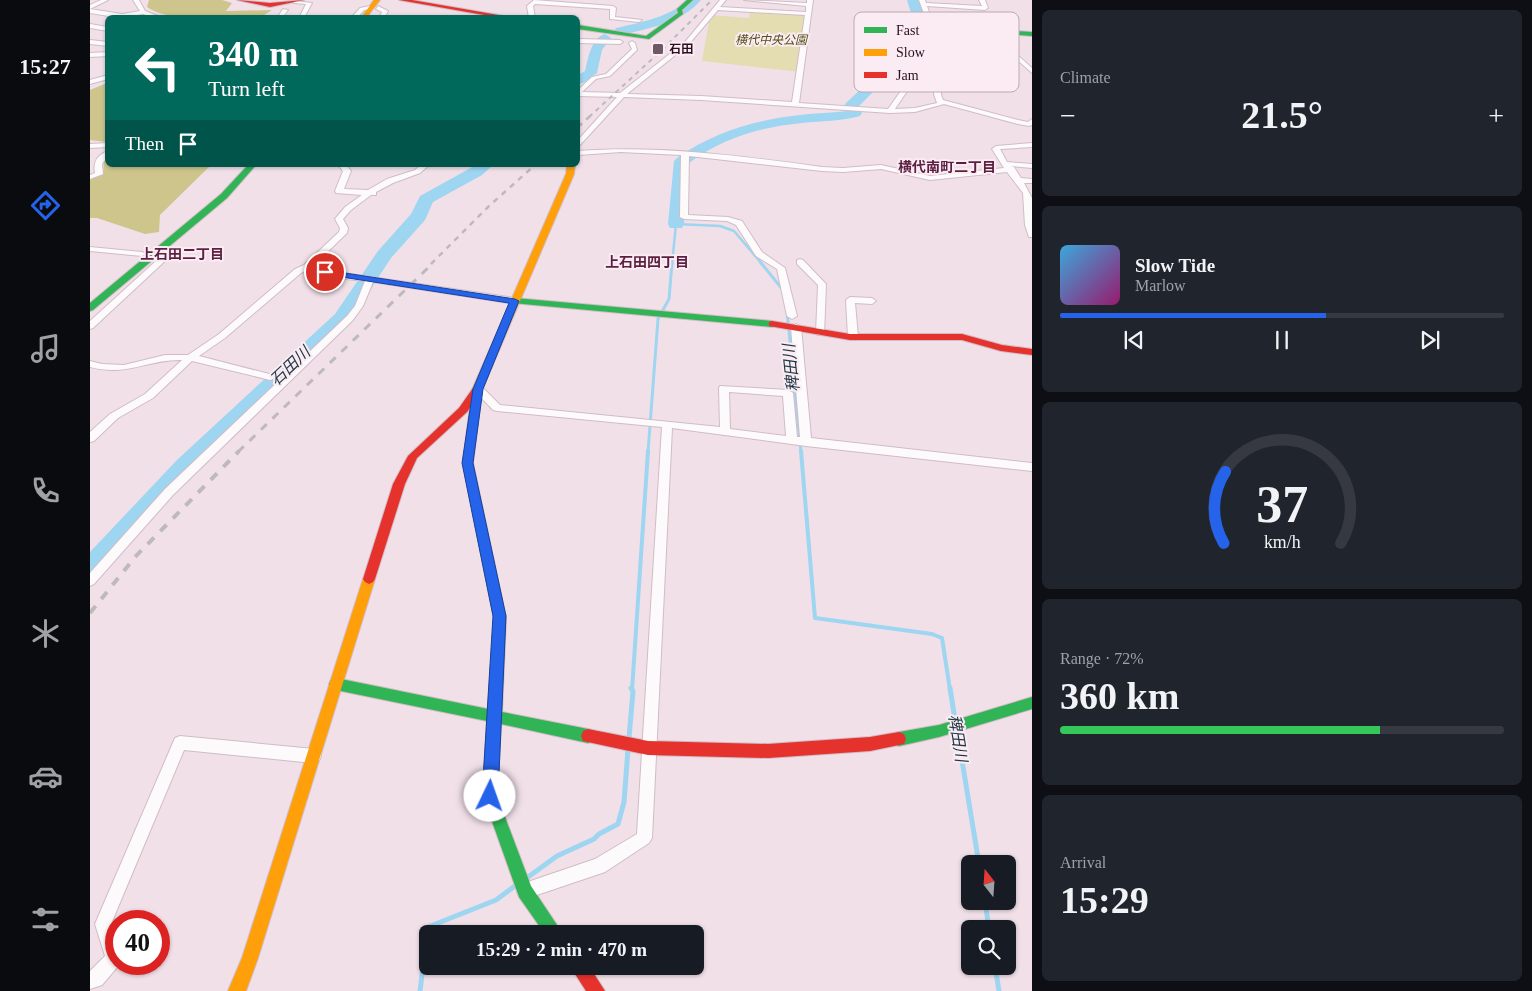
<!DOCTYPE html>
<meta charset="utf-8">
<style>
:root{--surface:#171b24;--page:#20242c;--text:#f1f3f6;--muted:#9ea1a6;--line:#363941;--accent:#2563eb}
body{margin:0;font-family:"Times New Roman","Noto Sans JP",serif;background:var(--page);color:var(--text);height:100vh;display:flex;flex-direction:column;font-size:19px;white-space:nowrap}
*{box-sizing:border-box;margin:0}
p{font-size:16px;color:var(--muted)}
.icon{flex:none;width:28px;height:28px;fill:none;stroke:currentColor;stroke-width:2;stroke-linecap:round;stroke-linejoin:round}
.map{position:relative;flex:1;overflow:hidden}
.details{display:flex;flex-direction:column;gap:10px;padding:10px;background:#0d0f14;width:500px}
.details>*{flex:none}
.guide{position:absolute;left:15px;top:15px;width:475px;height:152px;border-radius:8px;box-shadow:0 1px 4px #0004;background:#00695c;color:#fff;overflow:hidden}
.needle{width:32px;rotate:343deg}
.buttons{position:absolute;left:871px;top:855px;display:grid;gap:10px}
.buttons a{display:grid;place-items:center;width:55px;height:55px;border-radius:8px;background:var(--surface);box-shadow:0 1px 4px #0004;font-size:25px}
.speed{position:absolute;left:15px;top:910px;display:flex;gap:10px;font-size:25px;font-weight:700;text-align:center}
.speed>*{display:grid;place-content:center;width:65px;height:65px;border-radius:50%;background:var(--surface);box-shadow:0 1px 4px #0004;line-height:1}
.speed .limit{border:8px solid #d22;background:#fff;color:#111}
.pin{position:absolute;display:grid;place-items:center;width:42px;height:42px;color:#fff;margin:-21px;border:2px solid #fff;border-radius:50%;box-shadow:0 1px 5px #0007}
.me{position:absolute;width:55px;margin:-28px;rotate:3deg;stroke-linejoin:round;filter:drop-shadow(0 0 4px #0008)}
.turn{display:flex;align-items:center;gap:18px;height:105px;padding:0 20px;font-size:22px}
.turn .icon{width:65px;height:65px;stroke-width:2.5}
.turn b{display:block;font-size:35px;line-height:42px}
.then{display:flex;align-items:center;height:48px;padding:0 20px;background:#0003;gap:10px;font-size:19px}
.big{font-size:38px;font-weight:800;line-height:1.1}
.details .card{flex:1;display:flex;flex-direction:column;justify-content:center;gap:8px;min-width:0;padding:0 18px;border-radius:8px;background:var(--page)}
.details .dial{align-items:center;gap:0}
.dial svg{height:130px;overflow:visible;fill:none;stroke:var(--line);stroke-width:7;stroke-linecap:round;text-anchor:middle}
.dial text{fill:var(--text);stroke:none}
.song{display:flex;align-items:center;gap:15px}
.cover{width:60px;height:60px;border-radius:8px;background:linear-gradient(135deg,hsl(200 70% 55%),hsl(320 70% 35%))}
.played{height:5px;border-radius:2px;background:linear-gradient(90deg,var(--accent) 60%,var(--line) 60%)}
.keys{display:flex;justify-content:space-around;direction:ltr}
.heat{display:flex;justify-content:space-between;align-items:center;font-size:28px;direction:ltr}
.charge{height:8px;border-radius:4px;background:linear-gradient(90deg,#34c759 72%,var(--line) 0)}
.trip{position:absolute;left:329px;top:925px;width:285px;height:50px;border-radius:8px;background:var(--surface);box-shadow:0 1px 4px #0004;font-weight:800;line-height:50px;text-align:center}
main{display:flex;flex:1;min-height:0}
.dock{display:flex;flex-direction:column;width:90px;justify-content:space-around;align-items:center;background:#090b0e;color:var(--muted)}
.dock .icon{width:35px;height:35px}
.dock .selected{color:var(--accent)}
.dock b{font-size:22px;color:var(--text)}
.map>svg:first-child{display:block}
</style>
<main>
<nav class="dock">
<b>15:27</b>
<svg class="icon selected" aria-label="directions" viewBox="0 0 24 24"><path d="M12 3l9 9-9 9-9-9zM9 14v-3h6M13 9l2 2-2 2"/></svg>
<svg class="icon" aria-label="music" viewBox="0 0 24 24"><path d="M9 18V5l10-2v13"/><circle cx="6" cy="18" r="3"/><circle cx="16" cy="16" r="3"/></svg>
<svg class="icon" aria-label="phone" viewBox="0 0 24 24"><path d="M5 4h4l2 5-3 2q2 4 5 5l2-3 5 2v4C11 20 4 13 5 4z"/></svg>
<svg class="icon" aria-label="climate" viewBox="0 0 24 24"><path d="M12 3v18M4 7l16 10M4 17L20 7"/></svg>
<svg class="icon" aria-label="car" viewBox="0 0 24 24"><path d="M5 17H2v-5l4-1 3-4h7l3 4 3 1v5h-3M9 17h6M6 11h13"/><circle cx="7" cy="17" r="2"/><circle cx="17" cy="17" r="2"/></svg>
<svg class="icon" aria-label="filters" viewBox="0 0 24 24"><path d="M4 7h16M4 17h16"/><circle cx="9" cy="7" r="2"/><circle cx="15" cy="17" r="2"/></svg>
</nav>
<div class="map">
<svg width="942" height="991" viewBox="0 0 942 991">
<rect width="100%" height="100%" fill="#f1e0e8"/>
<!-- green -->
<path fill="#e5ddb2" d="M660 10 718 14 710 72 612 61 620 15 659 18Z"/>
<!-- forest -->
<path fill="#cec58d" d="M59 0H132L142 3 136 11 182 10 171 17C141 18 82 24 57 7Z
M17 83V142L0 140V90Z
M17 157 18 165H121L70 215 69 232 55 234 7 218H0V178L13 174 14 161Z"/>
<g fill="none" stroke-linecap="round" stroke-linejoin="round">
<!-- stream-far3 -->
<path stroke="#9ed5f1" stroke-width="2.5" d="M582 264 586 224 630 226 644 231 672 264"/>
<!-- stream-far2 -->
<path stroke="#9ed5f1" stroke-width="3" d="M671 263 693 290
M697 311 711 452
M558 452 568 319 579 299 582 263"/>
<!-- stream-far1 -->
<path stroke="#9ed5f1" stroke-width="4" d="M711 451 725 618 842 634 852 638 860 690
M542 690 558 451"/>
<!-- stream -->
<path stroke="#9ed5f1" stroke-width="5" d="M860 688 865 720
M867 730 889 864
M539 738 543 691 541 688
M438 877 467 856 504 839 509 834 528 824 534 802 538 749
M895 901 899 929
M905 966 909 991
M330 991 338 927 406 900 426 885"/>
<!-- river -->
<path fill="#9ed5f1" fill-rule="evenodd" d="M598 0H611C592 23 557 29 530 35L524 31 526 28C552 22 577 18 598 0Z
M817 0H829L836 23 824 41 800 56 799 59 804 68 802 73 768 107 772 113 770 116C751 121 732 121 712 123 671 127 633 138 599 163L594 224 592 228H580L578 224 584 161 587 158C624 132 665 120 710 115 726 113 741 113 757 111L754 106 756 103 790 71 792 68 787 59 790 51 816 35 824 23Z
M515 34 521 38 512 50 507 73 493 83 488 84V75L495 71C498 59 501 38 515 34Z
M386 165H403L392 175 343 202 335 220 301 258 259 322 103 472 64 512 9 576 0 579V552L87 460 245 314 288 251 321 214 330 196Z"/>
<!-- street casing -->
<g stroke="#d1bcc6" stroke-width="2">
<path id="street" d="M11 0H18L0 9V5Z
M43 0H49L55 11 73 18H64L53 14 31 18 0 13V9L32 14 50 11Z
M444 0 523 6 526 8 525 17 552 20 549 22 520 19V9L445 4 443 6 445 18H439L437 6Z
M630 0H636L630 7 716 12V6L654 0 717 3V0H723L709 103 798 109 818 81 844 79 845 64 804 60 806 66 803 68 800 66 797 58 800 56 845 61 833 29 836 19 829 0H835L836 3 892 6 889 0H895L898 8 895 10 837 6 840 15 916 18 919 20 916 22 842 19C837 36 846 44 850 61 854 74 847 87 853 100L928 120 938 122 942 119V125L939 126 928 124 854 104 825 112 800 113 611 100 534 97 490 145 488 146V140L527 97 488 96V90L502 77 516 74 542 49 539 43 542 41 545 43 547 50 520 76 506 79 492 92 530 93 595 42ZM628 10 715 15 702 102 611 96 537 94 599 44ZM844 83V94L847 103 825 108 805 109 822 84Z
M204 1 222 3 214 18H209L216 4 204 3Z
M280 6 282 9 274 10 267 18H261L270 8Z
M288 6 298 11 294 18H289L292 12 286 9Z
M193 9 198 10 192 18H187Z
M0 24 18 27V31L0 28Z
M898 29 942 68V73L896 32Z
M488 39 530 40 533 42 530 44 488 43Z
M0 40 18 42V46L0 44Z
M18 52V56L0 57V53Z
M18 75V79L0 84V80Z
M18 132V137L15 135Z
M18 143V147L0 148V144Z
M942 143V147L910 149 917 162 942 164V168L921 166 924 167 931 178 942 179V183H934L942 198V237H939L935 225 933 193 917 172 840 180 791 169 753 172 732 171 599 156 598 215 638 217 652 221 672 252 695 268 707 316 702 319 697 316 687 269 666 256 646 225 637 221 594 219 590 217 591 155 531 152 488 155V151C570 145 651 156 732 167L753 168 791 165 840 176 914 168 902 149 906 146Z
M18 151V156L12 164 13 174 0 179V175L5 173C3 162 7 155 18 151Z
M248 165H256L261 171 254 189 278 190 297 179 325 170 331 165H339L330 173 303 183 286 192V195H281L261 210 253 219 258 228 257 233 223 266 247 272 425 298 429 301 425 304 283 282 273 306 263 320 83 495 4 584 0 586V573L75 489 257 316 265 306 275 281 246 278 218 270 211 273 135 338 109 356 183 375 185 377 183 379 180 380 102 361 63 398 28 418 4 441 0 442V432L20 414 55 394 92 360C58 359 37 377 0 367V361L12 364 34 365 75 355H98L129 334 205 269 214 265 249 232 250 228 245 219 255 207 272 195 246 193 245 191 253 171Z
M0 247 52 252 56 254 52 256 0 251Z
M62 254 76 260 3 328 0 329V321L66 261 58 257Z
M710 259 713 260 736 284 734 335H728L726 333 728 285 707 264V260Z
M760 297 782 298 786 301 782 304 765 303 768 337 763 340 758 337 756 300Z
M706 324 711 327 721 438 942 463V471L716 446 582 428 562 838 559 843 515 872 435 899 429 897 427 891 429 885 505 859 547 834 572 427 407 411 403 410 383 389 388 386 392 387 410 405 630 427 629 388 630 386 698 390 703 393 707 437H710L701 327ZM639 392 693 396 696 436 640 429Z
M90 736 224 749 229 751 231 756 229 761 224 763 94 750 21 924 26 939V964H30L12 985 0 989V971L15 956 5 924 85 738Z"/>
</g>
<!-- fast casing -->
<g stroke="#d1bcc6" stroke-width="2">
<path id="fast" d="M597 0H603L592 10 593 14 559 39 488 29V25L556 36 588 13 587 9Z
M836 25 942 32V36L838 28Z
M158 165H166L137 198 3 310 0 311V303L131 194Z
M425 298 682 321 687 324 682 327 422 303 421 301Z
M410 613 415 614 416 618 412 712 498 729 503 731 505 736 503 741 498 743 411 724 407 796 441 886 473 934H455L429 897 393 796 397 721 246 690 241 688 239 684 241 680 246 678 398 709 404 618 405 614Z
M942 697V709L849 737 809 746 804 744 802 739 804 734 809 732 849 725Z"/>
</g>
<!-- slow casing -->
<g stroke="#d1bcc6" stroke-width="2">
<path id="slow" d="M284 0H290L276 18H271Z
M477 165H485L484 174 392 390 383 463 416 618 415 622 410 623 405 622 404 618 373 463 382 390 476 174Z
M279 574 283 576 285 579 168 958 156 991H138L152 958 273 579 275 576Z"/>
</g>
<!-- jam casing -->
<g stroke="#d1bcc6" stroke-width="2">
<path id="jam" d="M147 0 180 3 214 0 180 7Z
M309 0H322L426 18H411Z
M682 321 760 334H872L912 345 942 349V355L911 351 872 340H760L679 326V322Z
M387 387 392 390 377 412 327 458 315 484 285 579 283 582 279 584 275 582 273 579 303 484 318 456 369 408 383 388Z
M498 729 558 741 678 744 780 737 809 732 814 734 816 739 814 744 780 751 678 758 558 755 493 741 491 736 493 731Z
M480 966H499L515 991H496Z"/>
</g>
<!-- street -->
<use href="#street" fill="#fdfafc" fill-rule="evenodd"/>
<!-- fast -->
<use href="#fast" fill="#30b455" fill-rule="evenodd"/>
<!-- slow -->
<use href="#slow" fill="#ff9f0a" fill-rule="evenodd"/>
<!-- jam -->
<use href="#jam" fill="#e5322d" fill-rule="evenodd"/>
<!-- rail-far3 -->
<path stroke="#beb9bb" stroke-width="2" stroke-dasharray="4.5 4.5" stroke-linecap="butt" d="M499 117 573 49 622 0"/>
<!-- rail-far2 -->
<path stroke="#beb9bb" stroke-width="2.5" stroke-dasharray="5.5 5.5" stroke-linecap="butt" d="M488 127 500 116
M341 264 399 206 445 165"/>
<!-- rail-far1 -->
<path stroke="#beb9bb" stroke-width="3" stroke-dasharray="8 8" stroke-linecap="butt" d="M148 452 343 263"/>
<!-- rail -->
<path stroke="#beb9bb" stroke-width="4" stroke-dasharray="9 9" stroke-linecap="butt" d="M0 613 45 557 149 451"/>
</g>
<!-- route -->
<path fill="#2563eb" stroke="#184099" d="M235 270 425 299 429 301 393 389 383 463 416 616 408 796 405 801 400 803 395 801 392 796 403 616 372 463 383 389 419 303 232 274 231 272Z"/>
<!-- markers -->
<rect fill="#705965" stroke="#fbebf2" stroke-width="2" x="562" y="43" width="12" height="12" rx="2.5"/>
<g text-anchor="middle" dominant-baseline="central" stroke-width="4" stroke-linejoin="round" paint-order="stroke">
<!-- far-park labels -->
<g font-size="12" font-style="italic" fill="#535219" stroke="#fbebf2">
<text x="681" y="40">横代中央公園</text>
</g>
<!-- far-poi labels -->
<g font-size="12" font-weight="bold" fill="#2a101e" stroke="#fbebf2" text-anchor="start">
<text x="579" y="49">石田</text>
</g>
<!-- far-neighbourhood labels -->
<g font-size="14" font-weight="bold" fill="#5b1f41" stroke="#fbebf2">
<text x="857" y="167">横代南町二丁目</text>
<text x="92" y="254">上石田二丁目</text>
<text x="557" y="262">上石田四丁目</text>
</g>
<!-- water labels -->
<g font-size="16" font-style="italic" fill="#1d3843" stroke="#fbebf2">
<text transform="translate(200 366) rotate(-43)">石田川</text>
<text transform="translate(701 368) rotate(-96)">稗田川</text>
<text transform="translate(868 738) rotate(81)">稗田川</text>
</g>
</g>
<!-- legend -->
<rect x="764" y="12" width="165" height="80" rx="8" fill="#fbebf2" stroke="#bca9b2" stroke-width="1"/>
<rect x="774" y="27" width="23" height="6" fill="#30b455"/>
<rect x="774" y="49" width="23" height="7" fill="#ff9f0a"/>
<rect x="774" y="72" width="23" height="6" fill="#e5322d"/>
<g font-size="14" fill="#2a101e">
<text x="806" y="35">Fast</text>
<text x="806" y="57">Slow</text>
<text x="806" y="80">Jam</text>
</g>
</svg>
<div class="buttons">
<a><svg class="needle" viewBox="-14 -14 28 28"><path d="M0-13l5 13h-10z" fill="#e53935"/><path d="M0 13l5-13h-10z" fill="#9ea1a6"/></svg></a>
<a><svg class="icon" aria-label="search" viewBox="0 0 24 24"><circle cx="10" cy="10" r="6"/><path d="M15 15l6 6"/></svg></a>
</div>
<div class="speed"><div class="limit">40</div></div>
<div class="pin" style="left:235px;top:272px;background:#d93025"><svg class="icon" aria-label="arrive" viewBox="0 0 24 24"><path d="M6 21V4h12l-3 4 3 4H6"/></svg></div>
<svg class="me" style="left:400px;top:796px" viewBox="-20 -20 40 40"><circle r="19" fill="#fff"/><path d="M0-13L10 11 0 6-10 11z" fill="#2563eb"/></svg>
<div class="trip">15:29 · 2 min · 470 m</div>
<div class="guide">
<div class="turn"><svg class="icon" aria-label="left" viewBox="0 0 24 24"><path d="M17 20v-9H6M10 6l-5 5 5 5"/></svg><div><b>340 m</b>Turn left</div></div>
<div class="then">Then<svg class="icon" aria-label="arrive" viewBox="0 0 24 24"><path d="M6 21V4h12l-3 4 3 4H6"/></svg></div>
</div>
</div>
<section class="details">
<div class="card"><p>Climate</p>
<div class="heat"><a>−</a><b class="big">21.5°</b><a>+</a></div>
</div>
<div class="card">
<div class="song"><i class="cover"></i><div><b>Slow Tide</b><p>Marlow</p></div></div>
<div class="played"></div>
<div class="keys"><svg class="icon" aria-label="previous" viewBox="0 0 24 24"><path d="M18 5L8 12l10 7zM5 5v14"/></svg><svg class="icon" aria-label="pause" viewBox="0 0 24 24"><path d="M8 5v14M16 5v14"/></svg><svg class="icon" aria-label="next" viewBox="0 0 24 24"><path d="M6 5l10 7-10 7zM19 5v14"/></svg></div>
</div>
<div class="card dial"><svg viewBox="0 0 100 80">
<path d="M14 69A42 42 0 1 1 86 69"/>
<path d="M14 69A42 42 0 0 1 15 25" stroke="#2563eb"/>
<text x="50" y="56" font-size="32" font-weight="700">37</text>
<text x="50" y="72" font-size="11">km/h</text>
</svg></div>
<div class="card"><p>Range · 72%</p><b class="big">360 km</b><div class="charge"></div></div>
<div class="card"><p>Arrival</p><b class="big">15:29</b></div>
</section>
</main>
